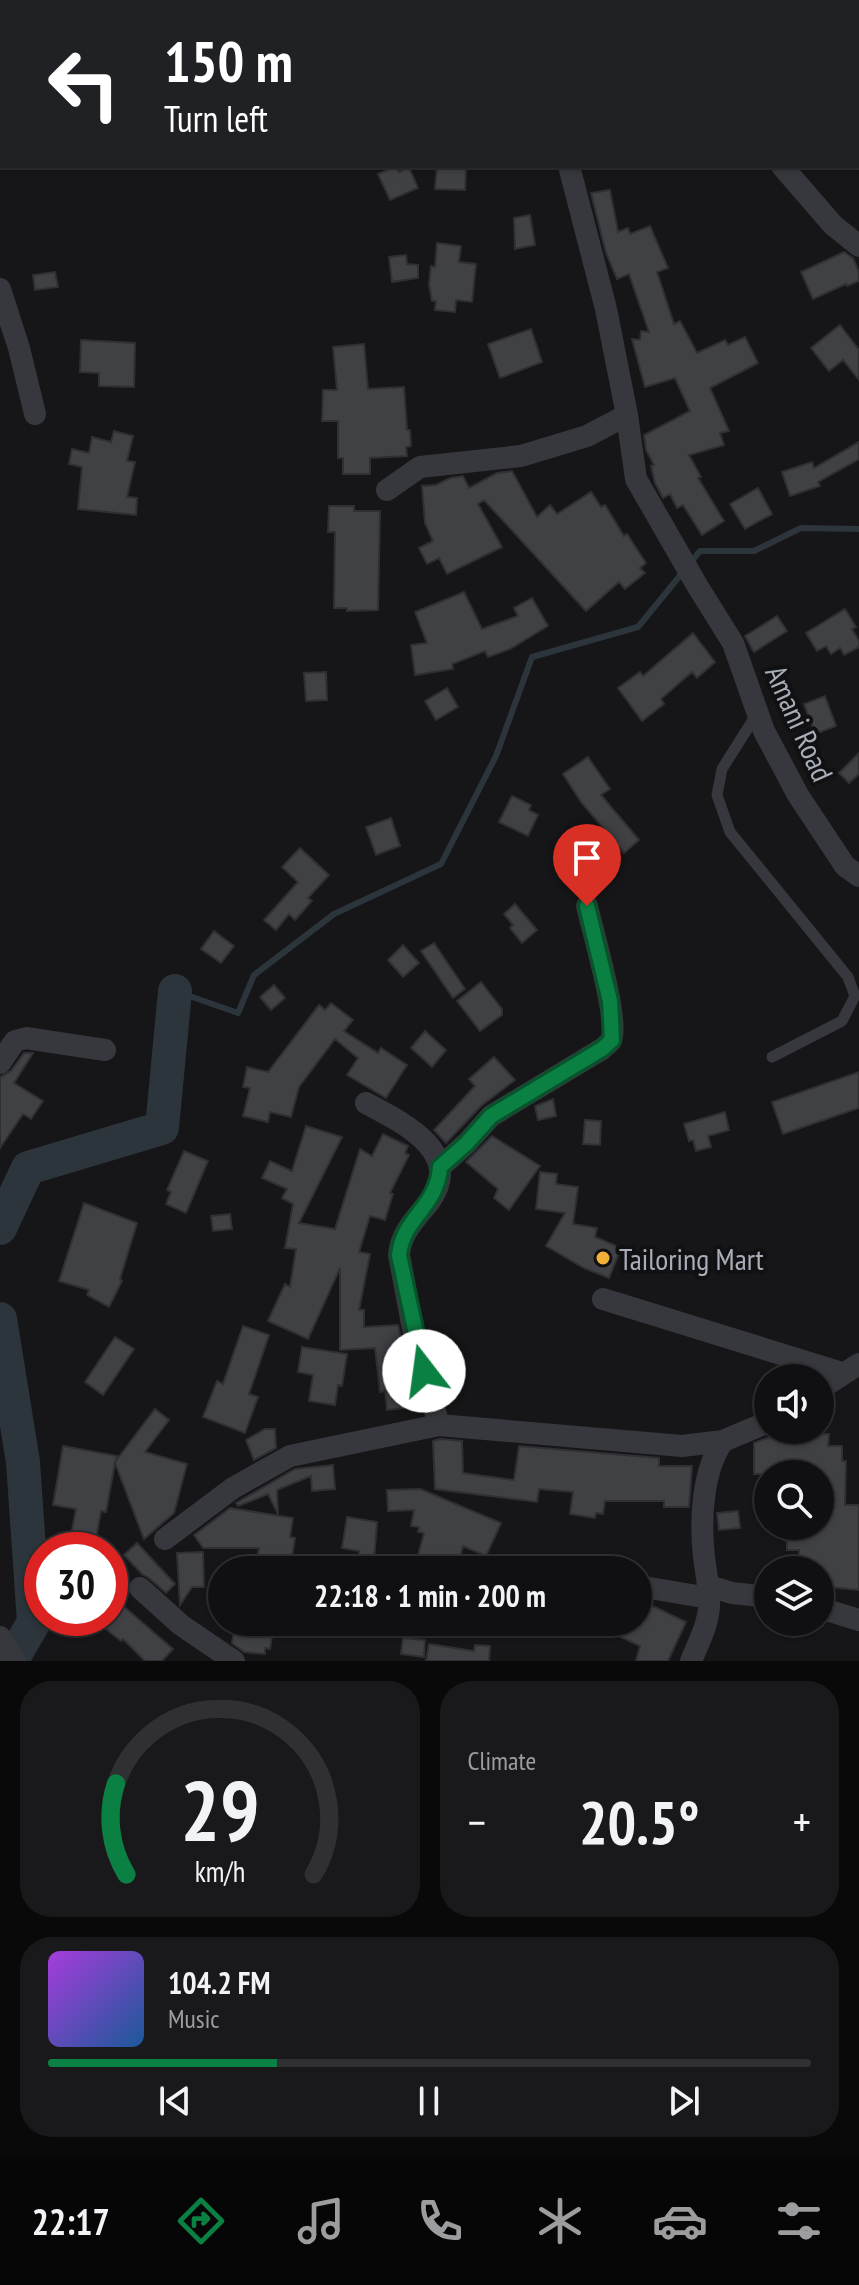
<!DOCTYPE html>
<meta charset="utf-8">
<style>
:root{--surface:#101012;--page:#19191b;--text:#f1f3f6;--muted:#9c9d9f;--line:#303032;--accent:#0b8043}
body{margin:0;font-family:"PT Sans Narrow",sans-serif;background:var(--page);color:var(--text);height:100vh;display:flex;flex-direction:column;font-size:30px;white-space:nowrap}
*{box-sizing:border-box;margin:0}
p{font-size:26px;color:var(--muted)}
.icon{flex:none;width:44px;height:44px;fill:none;stroke:currentColor;stroke-width:2;stroke-linecap:round;stroke-linejoin:round}
.map{position:relative;height:1661px;overflow:hidden}
.panel{display:flex;flex-direction:column;gap:20px;padding:20px;background:#09090a;flex:1}
.panel>*{flex:none}
.guide{position:absolute;left:0px;top:0px;width:860px;height:168px;box-shadow:0 2px 6px #0004,0 0 0 2px var(--line);background:#202124;color:#fff;overflow:hidden}
.buttons{position:absolute;left:754px;top:1364px;display:grid;gap:16px}
.buttons a{display:grid;place-items:center;width:80px;height:80px;border-radius:50%;background:var(--surface);box-shadow:0 2px 6px #0004,0 0 0 2px var(--line);font-size:40px}
.speed{position:absolute;left:24px;top:1532px;display:flex;gap:16px;font-size:40px;font-weight:700;text-align:center}
.speed>*{display:grid;place-content:center;width:104px;height:104px;border-radius:50%;background:var(--surface);box-shadow:0 2px 6px #0004,0 0 0 2px var(--line);line-height:1}
.speed .limit{border:12px solid #d22;background:#fff;color:#111}
.pin{position:absolute;display:grid;place-items:center;width:68px;height:68px;color:#fff;margin:-82px -34px;border-radius:50% 50% 50% 0;rotate:-45deg;box-shadow:0 0 8px #0007}
.pin .icon{rotate:45deg}
.me{position:absolute;width:88px;margin:-44px;rotate:345deg;stroke-linejoin:round;filter:drop-shadow(0 0 6px #0008)}
.turn{display:flex;align-items:center;gap:28px;height:168px;padding:0 32px;font-size:36px}
.turn .icon{width:104px;height:104px;stroke-width:2.5}
.turn b{display:block;font-size:56px;line-height:68px}
.big{font-size:60px;font-weight:800;line-height:1.1}
.panel .card{flex:1;display:flex;flex-direction:column;justify-content:center;gap:12px;min-width:0;padding:0 28px;border-radius:32px;background:var(--page)}
.panel .dial{align-items:center;gap:0}
.dial svg{height:208px;overflow:visible;fill:none;stroke:var(--line);stroke-width:7;stroke-linecap:round;text-anchor:middle}
.dial text{fill:var(--text);stroke:none}
.song{display:flex;align-items:center;gap:24px}
.cover{width:96px;height:96px;border-radius:12px;background:linear-gradient(135deg,hsl(280 70% 55%),hsl(210 70% 35%))}
.played{height:8px;border-radius:4px;background:linear-gradient(90deg,var(--accent) 30%,var(--line) 30%)}
.keys{display:flex;justify-content:space-around;direction:ltr}
.heat{display:flex;justify-content:space-between;align-items:center;font-size:44px;direction:ltr}
.panel .tiles{flex:1;display:grid;gap:20px;grid-template-columns:1fr 1fr}
.card:last-child{grid-column:span 2}
.trip{position:absolute;left:208px;top:1556px;width:444px;height:80px;border-radius:40px;background:var(--surface);box-shadow:0 2px 6px #0004,0 0 0 2px var(--line);font-weight:800;line-height:80px;text-align:center}
.dock{display:flex;height:128px;justify-content:space-around;align-items:center;background:#060607;color:var(--muted)}
.dock .icon{width:56px;height:56px}
.dock .selected{color:var(--accent)}
.dock b{font-size:36px;color:var(--text)}
.map>svg:first-child{display:block}
</style>
<div class="map">
<svg width="859" height="1661" viewBox="0 0 859 1661">
<rect width="100%" height="100%" fill="#161618"/>
<g fill="none" stroke-linecap="round" stroke-linejoin="round">
<!-- stream -->
<path stroke="#2c353c" stroke-width="6" d="M690 563 700 551H754L801 528 859 529
M175 991 238 1013 254 975 334 914 441 864 496 756 532 657 638 627 683 572"/>
<!-- river -->
<path stroke="#2c353c" stroke-width="34" d="M0 1228 28 1168 162 1128 175 991
M0 1319 23 1462 34 1622 13 1658 8 1661"/>
</g>
<!-- building -->
<path fill="#404145" stroke="#303034" stroke-width="2" d="M396 166 399 172 409 167 418 188 390 200 378 174Z
M437 166H466L465 190 435 189Z
M610 190 618 232 628 228 630 234 650 226 668 268 657 272 674 324 680 321 697 353 725 340 728 345 745 337 758 363 710 388 729 431 720 433 724 445 689 455 701 477 698 478 724 521 702 535 683 505 677 508 670 494 663 498 655 483 651 466 654 465 646 450 644 435 690 411 675 378 645 387 632 339 640 340 641 331 649 332 629 274 617 279 606 253 591 193Z
M530 215 535 245 515 249 514 218Z
M437 243 461 246 459 262 476 264 472 302 456 300 455 312 435 310 436 301H432L429 284 431 266 435 267Z
M844 252 853 258 859 272V281L847 286 846 284 813 299 801 272Z
M406 255 407 264 418 265V278L392 282 389 257Z
M55 272 58 287 35 290 33 275Z
M840 325 859 350V380L843 360 829 371 811 348Z
M531 329 542 362 500 378 488 344Z
M81 340 135 343 134 387 99 386V373L80 372Z
M364 344 368 389 404 387 407 430H410L411 446 406 447 407 456 370 458V474H343V458H338V421H322L323 390H337L333 347Z
M114 431 133 436 127 461 135 462 127 497 137 498 136 515 78 509 82 467 69 464 72 449 89 453 92 437 111 442Z
M859 442V459L818 482 820 486 790 496 782 472 812 462 814 468Z
M512 471 537 517 550 505 557 514 591 492 601 507 605 505 624 536 627 534 646 563 640 568 645 573 625 589 619 582 586 611 484 500 478 504 502 547 447 574 439 558 427 564 419 548 433 541 425 523 422 486 436 485 450 478 463 476 469 488 497 473Z
M758 488 772 514 745 529 730 504Z
M329 506H354V511H380L378 610 347 611V608H334L335 532H328Z
M464 592 482 629 518 616 514 608 532 598 548 626 510 649 488 657 485 651 452 664 453 669 415 675 411 645 427 643 415 612Z
M845 609 856 627 852 629 859 641V647L844 655 840 648 831 654 826 646 817 651 806 633Z
M777 616 787 631 754 652 745 636Z
M693 633 715 662 697 678 692 672 661 699 664 704 642 721 618 688 640 672 643 676Z
M326 672 327 700 306 701 304 673Z
M447 688 458 707 436 720 425 701Z
M825 696 836 726 815 734 804 704Z
M859 753V774L849 783 839 773Z
M588 757 610 789 601 795 639 840 624 853 581 802 563 774Z
M512 796 531 805 529 810 538 815 528 836 499 822Z
M391 818 400 846 376 855 366 827Z
M300 848 329 875 308 898 312 901 295 920 289 914 276 930 264 920 298 882 282 867Z
M515 904 537 930 522 943 510 928 513 925 504 914Z
M214 931 234 946 221 963 201 949Z
M434 943 465 989 453 998 421 951Z
M403 945 419 963 403 977 388 960Z
M481 982 502 1009V1015L480 1031 457 1001Z
M274 985 285 998 271 1010 260 997Z
M331 1003 353 1020 344 1031 378 1053 381 1048 407 1065 386 1098 347 1075 358 1058 335 1039 299 1087 291 1117 270 1112 268 1122 243 1116 250 1088 243 1087 247 1067 268 1072 319 1005 325 1010Z
M425 1031 446 1050 432 1067 411 1048Z
M24 1053H33L14 1083 43 1101 31 1119 23 1114 0 1148V1077L11 1071Z
M494 1057 515 1080 481 1106 446 1143 434 1130 475 1086 469 1079Z
M859 1072V1108L783 1134 772 1102Z
M553 1099 556 1116 538 1120 535 1106Z
M725 1112 729 1130 708 1136 711 1147 696 1151 693 1140 689 1141 684 1124Z
M585 1120 601 1121 600 1145 583 1144Z
M306 1126 342 1137 299 1223 335 1229 360 1149 372 1156 383 1134 408 1146 405 1153 409 1155 390 1193 393 1194 385 1220 370 1216 359 1252 370 1254 359 1310H364V1327L398 1325 410 1375 412 1407 387 1410 385 1391 380 1392 375 1348 340 1350V1268L308 1339 268 1321 285 1284 290 1287 296 1249 285 1248 293 1204 282 1198 287 1189 262 1178 270 1161 292 1171Z
M492 1136 540 1166 509 1210 494 1198 498 1189 466 1162Z
M184 1151 208 1161 186 1213 166 1204 171 1192 167 1190Z
M540 1172 557 1174 556 1184 578 1187 573 1224 597 1228 595 1237 621 1248 609 1278 584 1268 546 1246 565 1213 536 1209Z
M84 1203 137 1223 120 1279 122 1281 109 1307 87 1295 89 1290 59 1281Z
M230 1214 232 1229 213 1231 211 1216Z
M243 1326 269 1335 249 1394 258 1397 245 1433 203 1417 217 1381 223 1384Z
M115 1337 134 1349 103 1395 85 1382Z
M302 1347 347 1354 342 1386 338 1385 335 1405 309 1401 313 1375 298 1372Z
M155 1409 169 1420 145 1452 187 1464 174 1513 144 1539 115 1463 106 1512 101 1511 94 1550 69 1546 76 1509 53 1505 63 1446 117 1456 115 1462Z
M265 1429H275L276 1448 254 1460 246 1440Z
M810 1434H829L828 1446H842V1461H846L845 1505H859V1590L820 1586V1565L798 1564 799 1550H787V1541L783 1540 784 1526H820V1474H814V1466H783V1474H754V1443L770 1437 810 1441Z
M440 1439 462 1441 463 1473 514 1480 519 1446 659 1458V1466H692L689 1507H664V1501H605L603 1514 596 1513 595 1518 570 1514 573 1492 539 1489 537 1502 435 1489 433 1441Z
M333 1465 335 1489 312 1491 311 1476 277 1490 278 1514 268 1494 238 1506 236 1503 295 1469Z
M420 1489 501 1523 486 1556 463 1546 457 1570H414L424 1533 418 1532 419 1527 411 1526 414 1510 388 1511 387 1490Z
M230 1508 293 1518 290 1537 295 1538 290 1570H255L259 1548H203L194 1535Z
M738 1511 740 1528 719 1530 717 1513Z
M347 1517 377 1522 374 1561 359 1560V1551L342 1548Z
M137 1543 175 1584 166 1593 149 1578 142 1574 124 1555Z
M203 1552 204 1587H192L180 1605 177 1553Z
M642 1601 686 1622 668 1661H636L640 1646 589 1622H638V1610Z
M121 1604 173 1649 162 1661H145L123 1639 121 1641 92 1618H111Z
M235 1622H274L270 1649 265 1648V1654L244 1652 232 1643Z
M403 1638 425 1640 424 1657 401 1654Z
M429 1644 474 1651 475 1645 490 1646 489 1661H426Z"/>
<g fill="none" stroke-linecap="round" stroke-linejoin="round">
<!-- service -->
<path stroke="#37383d" stroke-width="11" d="M758 712 722 769 717 795 730 832 848 977 855 996 842 1021 772 1057"/>
<!-- minor -->
<path stroke="#37383d" stroke-width="22" d="M324 2 330 0
M536 2V0
M0 90H2
M569 166 606 309 627 415 636 479 698 587 733 643 764 731 798 795 845 866 859 876
M782 166 833 225 859 246
M0 289 19 348 35 414
M387 490 420 467 521 456 587 436 627 415
M0 1063 15 1041 26 1038 105 1050
M366 1103C402 1122 466 1153 429 1202 415 1220 401 1232 399 1255L416 1345 439 1425
M440 1167 467 1143 491 1116 602 1049C605 1046 609 1044 611 1040 620 1023 592 929 587 906
M603 1299 842 1373
M820 1389 859 1364
M165 1539 233 1488 290 1456 439 1425 682 1446 723 1441 768 1422
M638 1586 709 1598
M709 1586 732 1593 768 1597
M140 1588 181 1625 234 1661
M820 1608 859 1620
M0 1637 15 1661
M691 1661C698 1644 708 1625 709 1607 710 1590 706 1574 704 1557 700 1521 702 1471 723 1441"/>
</g>
<g fill="none" stroke-linecap="round" stroke-linejoin="round">
<!-- route casing -->
<g stroke="#07532c" stroke-width="20">
<path id="route" d="M424 1371 399 1255C403 1217 437 1208 440 1167L467 1143 491 1116 602 1049 612 1040 610 1001 587 906"/>
</g>
<!-- route -->
<use href="#route" stroke="#0b8043" stroke-width="14"/>
</g>
<!-- markers -->
<circle fill="#f2b134" stroke="#111113" stroke-width="3" cx="603" cy="1258" r="8"/>
<g text-anchor="middle" dominant-baseline="central" stroke-width="8" stroke-linejoin="round" paint-order="stroke">
<!-- street labels -->
<g font-size="30" fill="#a8adb8" stroke="#111113">
<text transform="translate(800 723) rotate(66)">Amani Road</text>
</g>
<!-- poi labels -->
<g font-size="30" fill="#a8adb8" stroke="#111113" text-anchor="start">
<text x="619" y="1258">Tailoring Mart</text>
</g>
</g>
</svg>
<div class="buttons">
<a><svg class="icon" aria-label="sound" viewBox="0 0 24 24"><path d="M4 9h4l5-4v14l-5-4H4zM17 9q2 3 0 6"/></svg></a>
<a><svg class="icon" aria-label="search" viewBox="0 0 24 24"><circle cx="10" cy="10" r="6"/><path d="M15 15l6 6"/></svg></a>
<a><svg class="icon" aria-label="layers" viewBox="0 0 24 24"><path d="M12 4l9 5-9 5-9-5zM3 14l9 5 9-5"/></svg></a>
</div>
<div class="speed"><div class="limit">30</div></div>
<div class="pin" style="left:587px;top:906px;background:#d93025"><svg class="icon" aria-label="arrive" viewBox="0 0 24 24"><path d="M6 21V4h12l-3 4 3 4H6"/></svg></div>
<svg class="me" style="left:424px;top:1371px" viewBox="-20 -20 40 40"><circle r="19" fill="#fff"/><path d="M0-13L10 11 0 6-10 11z" fill="#0b8043"/></svg>
<div class="trip">22:18 · 1 min · 200 m</div>
<div class="guide">
<div class="turn"><svg class="icon" aria-label="left" viewBox="0 0 24 24"><path d="M17 20v-9H6M10 6l-5 5 5 5"/></svg><div><b>150 m</b>Turn left</div></div>
</div>
</div>
<section class="panel">
<div class="tiles">
<div class="card dial"><svg viewBox="0 0 100 80">
<path d="M14 69A42 42 0 1 1 86 69"/>
<path d="M14 69A42 42 0 0 1 10 34" stroke="#0b8043"/>
<text x="50" y="56" font-size="32" font-weight="700">29</text>
<text x="50" y="72" font-size="11">km/h</text>
</svg></div>
<div class="card"><p>Climate</p>
<div class="heat"><a>−</a><b class="big">20.5°</b><a>+</a></div>
</div>
<div class="card">
<div class="song"><i class="cover"></i><div><b>104.2 FM</b><p>Music</p></div></div>
<div class="played"></div>
<div class="keys"><svg class="icon" aria-label="previous" viewBox="0 0 24 24"><path d="M18 5L8 12l10 7zM5 5v14"/></svg><svg class="icon" aria-label="pause" viewBox="0 0 24 24"><path d="M8 5v14M16 5v14"/></svg><svg class="icon" aria-label="next" viewBox="0 0 24 24"><path d="M6 5l10 7-10 7zM19 5v14"/></svg></div>
</div>
</div>
</section>
<nav class="dock">
<b>22:17</b>
<svg class="icon selected" aria-label="directions" viewBox="0 0 24 24"><path d="M12 3l9 9-9 9-9-9zM9 14v-3h6M13 9l2 2-2 2"/></svg>
<svg class="icon" aria-label="music" viewBox="0 0 24 24"><path d="M9 18V5l10-2v13"/><circle cx="6" cy="18" r="3"/><circle cx="16" cy="16" r="3"/></svg>
<svg class="icon" aria-label="phone" viewBox="0 0 24 24"><path d="M5 4h4l2 5-3 2q2 4 5 5l2-3 5 2v4C11 20 4 13 5 4z"/></svg>
<svg class="icon" aria-label="climate" viewBox="0 0 24 24"><path d="M12 3v18M4 7l16 10M4 17L20 7"/></svg>
<svg class="icon" aria-label="car" viewBox="0 0 24 24"><path d="M5 17H2v-5l4-1 3-4h7l3 4 3 1v5h-3M9 17h6M6 11h13"/><circle cx="7" cy="17" r="2"/><circle cx="17" cy="17" r="2"/></svg>
<svg class="icon" aria-label="filters" viewBox="0 0 24 24"><path d="M4 7h16M4 17h16"/><circle cx="9" cy="7" r="2"/><circle cx="15" cy="17" r="2"/></svg>
</nav>
